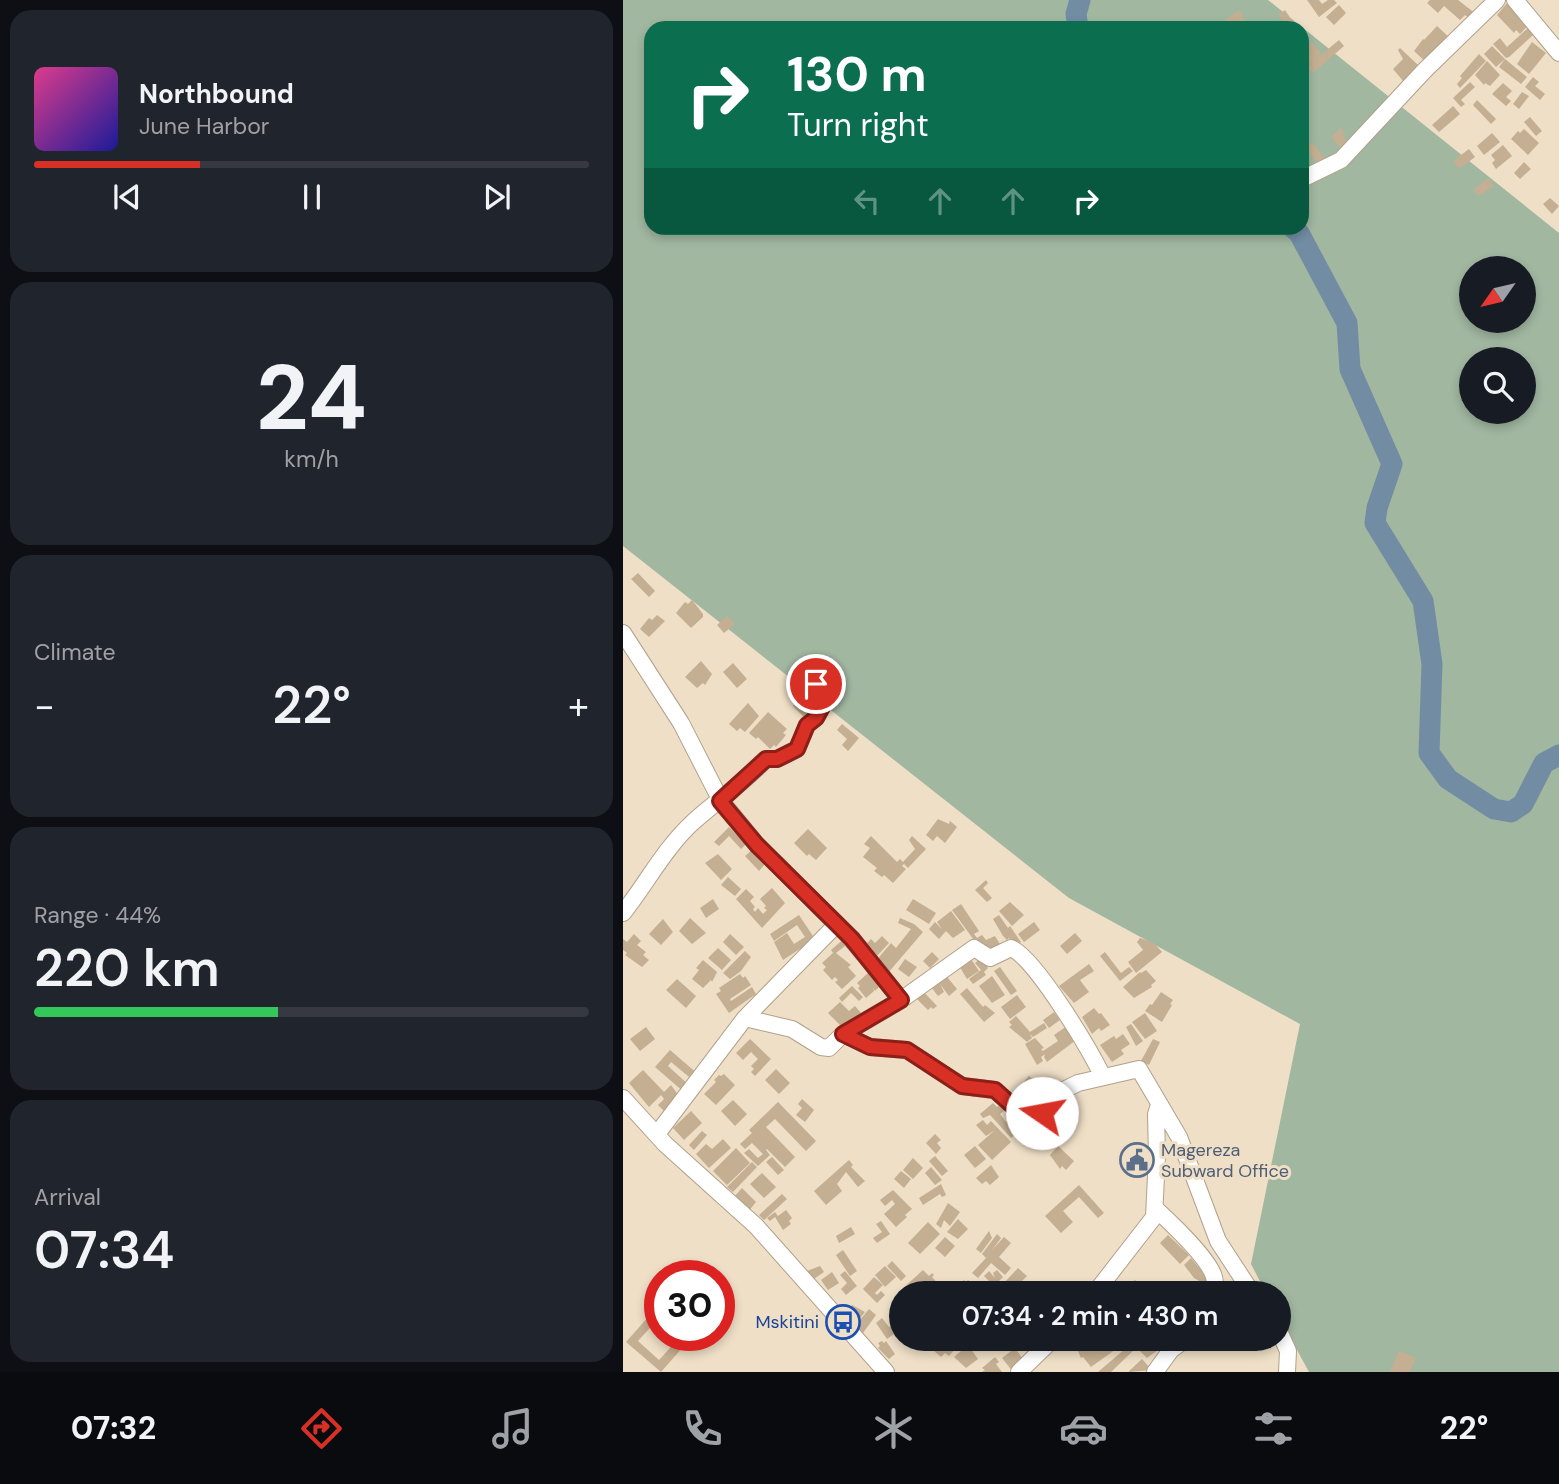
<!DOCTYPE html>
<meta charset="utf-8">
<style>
:root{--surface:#171b24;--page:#20242c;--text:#f1f3f6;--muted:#9ea1a6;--line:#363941;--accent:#d93025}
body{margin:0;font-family:"DM Sans",sans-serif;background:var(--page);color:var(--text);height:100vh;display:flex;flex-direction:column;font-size:26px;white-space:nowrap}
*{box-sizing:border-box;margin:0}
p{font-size:23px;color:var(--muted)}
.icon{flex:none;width:38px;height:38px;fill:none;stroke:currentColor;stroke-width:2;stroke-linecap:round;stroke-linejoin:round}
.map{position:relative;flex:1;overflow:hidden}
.sheet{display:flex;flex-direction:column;gap:10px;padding:10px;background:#0d0f14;width:623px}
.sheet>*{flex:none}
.hud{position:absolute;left:21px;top:21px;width:665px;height:214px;border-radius:21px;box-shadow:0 4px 10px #0003;background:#0b6e4f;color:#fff;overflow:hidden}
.needle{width:46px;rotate:236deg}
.buttons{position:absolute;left:836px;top:256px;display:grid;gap:14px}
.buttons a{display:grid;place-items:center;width:77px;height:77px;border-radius:50%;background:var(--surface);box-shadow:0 4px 10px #0003;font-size:35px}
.speed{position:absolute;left:21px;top:1260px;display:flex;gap:14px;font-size:35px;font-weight:700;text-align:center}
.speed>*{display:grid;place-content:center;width:91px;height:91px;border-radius:50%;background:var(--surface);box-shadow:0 4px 10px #0003;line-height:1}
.speed .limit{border:10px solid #d22;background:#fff;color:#111}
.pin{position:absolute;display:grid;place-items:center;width:60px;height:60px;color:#fff;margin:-30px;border:4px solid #fff;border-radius:50%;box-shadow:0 2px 7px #0007}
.me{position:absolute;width:77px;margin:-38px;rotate:282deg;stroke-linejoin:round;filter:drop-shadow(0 0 5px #0008)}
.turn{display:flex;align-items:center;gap:24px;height:147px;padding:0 28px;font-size:32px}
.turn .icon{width:91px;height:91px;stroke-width:2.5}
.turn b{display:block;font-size:49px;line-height:60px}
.lanes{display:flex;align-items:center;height:66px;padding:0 28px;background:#0003;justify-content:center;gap:35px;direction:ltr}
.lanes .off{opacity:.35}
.big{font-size:52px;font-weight:600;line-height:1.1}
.sheet .card{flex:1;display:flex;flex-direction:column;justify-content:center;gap:10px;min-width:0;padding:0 24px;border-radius:21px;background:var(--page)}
.sheet .dial{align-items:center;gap:0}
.dial b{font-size:91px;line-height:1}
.song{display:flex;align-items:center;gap:21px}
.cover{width:84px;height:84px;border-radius:10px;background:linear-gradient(135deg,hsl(330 70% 55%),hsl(240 70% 35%))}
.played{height:7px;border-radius:4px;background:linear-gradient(90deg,var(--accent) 30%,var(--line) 30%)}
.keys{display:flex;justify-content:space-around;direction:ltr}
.heat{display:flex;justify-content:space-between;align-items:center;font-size:38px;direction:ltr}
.charge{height:10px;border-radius:5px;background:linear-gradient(90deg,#34c759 44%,var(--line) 0)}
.trip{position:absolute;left:266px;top:1281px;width:402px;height:70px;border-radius:35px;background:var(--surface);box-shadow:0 4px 10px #0003;font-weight:600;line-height:70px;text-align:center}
.dock{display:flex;height:112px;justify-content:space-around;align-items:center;background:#090b0e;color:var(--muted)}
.dock .icon{width:49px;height:49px}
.dock .active{color:var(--accent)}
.dock b{font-size:32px;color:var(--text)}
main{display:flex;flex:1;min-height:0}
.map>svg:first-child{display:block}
</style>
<main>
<section class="sheet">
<div class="card">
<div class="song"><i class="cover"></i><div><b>Northbound</b><p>June Harbor</p></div></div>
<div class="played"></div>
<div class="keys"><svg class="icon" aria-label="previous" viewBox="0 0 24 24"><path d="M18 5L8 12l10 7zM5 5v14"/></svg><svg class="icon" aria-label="pause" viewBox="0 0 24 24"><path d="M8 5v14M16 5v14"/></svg><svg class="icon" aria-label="next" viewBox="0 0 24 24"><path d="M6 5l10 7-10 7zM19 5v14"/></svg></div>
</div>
<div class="card dial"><b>24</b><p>km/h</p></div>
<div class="card"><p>Climate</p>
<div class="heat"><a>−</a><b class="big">22°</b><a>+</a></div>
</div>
<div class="card"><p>Range · 44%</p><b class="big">220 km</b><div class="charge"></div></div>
<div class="card"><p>Arrival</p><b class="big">07:34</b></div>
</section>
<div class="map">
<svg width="936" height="1372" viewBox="0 0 936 1372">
<rect width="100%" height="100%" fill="#efdfc7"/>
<!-- green -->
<path fill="#a1b7a0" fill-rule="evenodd" d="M0 0H645L936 233V1372H686L656 1317V1293H643L628 1264 677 1024 446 898 0 546ZM28 28H679V228H28ZM849 268H901V320H849ZM849 359H901V411H849Z"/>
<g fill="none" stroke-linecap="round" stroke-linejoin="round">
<!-- river -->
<path stroke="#728ca4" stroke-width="21" d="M455 28 453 14 457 0
M670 228 676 233 724 323 727 369 769 464 754 508 752 523 800 601 809 664 806 753 825 779 871 809 888 812 900 804 921 763 936 755"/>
</g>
<!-- building -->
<path fill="#c4af92" d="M684 0H696L699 4 705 0H711L714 3 696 17Z
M807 0H835L853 14 848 20 842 15 837 20 821 6 815 13 804 3Z
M884 3 908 22 897 34 893 30 891 33 874 15Z
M716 5 723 13 711 25 703 17Z
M616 10 624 24 619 28H611L606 23 604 24 601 21Z
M662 10 672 25V28H664L655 15Z
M814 26 827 38 805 64 791 51 800 39 801 40Z
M905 28 910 35 886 57 883 58 870 44 877 38 884 47Z
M716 40 721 46 690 73 684 67 688 64 679 53V49L688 41 698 53 693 59Z
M909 42 923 53 906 74 894 64Z
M869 46 882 59 873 67 861 54Z
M777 48 795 65 792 68 797 73 781 82 770 69 780 59 775 50Z
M856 54 863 61 837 88 834 84 839 78 837 76Z
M882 59 904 77 898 84 876 67Z
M864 61 877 75 867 86 862 83 861 85 852 75Z
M910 77 916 82 912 86 922 94 917 100 902 87Z
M847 82 852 87 838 100 842 104 838 107 830 98Z
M880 83 889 91 883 97 888 101 883 106 869 94Z
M899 92 906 96 896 109 890 104Z
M854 100 873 119 868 124 850 105Z
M830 106 837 114 816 132 809 125Z
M907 117 919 131 913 136 901 122Z
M718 128 722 133 720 135 724 143 718 149 708 137Z
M901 129 916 143 905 155 888 139 895 131 897 133Z
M869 133 877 142 861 155 854 146Z
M689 142 706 164 699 169 682 148Z
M880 145 889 156 873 169 869 163 872 160 868 155Z
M846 149 852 157 836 169 830 161Z
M901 162 908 169 897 179 891 173Z
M865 178 871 186 855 196 850 190Z
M927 198 936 206 929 214 920 204Z
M15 573 32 591 26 597 8 579Z
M69 600 80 614V617L68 628 53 613 62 602 65 604Z
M34 615 42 621 26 637 17 629 26 618 29 620Z
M104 616 112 624 101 633 94 625Z
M180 658 186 665 188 664 196 676 184 687 167 669Z
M78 661 89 674 82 685 80 683 74 688 62 677Z
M110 663 124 679 114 688 100 672Z
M181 695 194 708 183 719 170 706Z
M125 703 136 716 122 732 117 728 114 731 106 724Z
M145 712 164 729 160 733 163 735 153 747 151 745 147 749 135 737 133 739 126 733Z
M219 724 236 738 225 751 219 745 224 739 214 730Z
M315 819 326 824 327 821 334 827 322 843 314 836 310 841 303 835Z
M106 827 123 844 118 849 106 836 96 846 91 842Z
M185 829 204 848 193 860 186 854 184 856 171 843Z
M248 836 274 862 277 859 280 862 292 849 286 840 289 836 303 849 285 868 281 864 279 866 283 869 270 883 261 875 259 877 251 871 254 868 240 857 247 848 241 844Z
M129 850 142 864 136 871 122 856Z
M95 854 109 869 98 880 82 863Z
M105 877 118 889 112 896 98 885Z
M363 880 365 883 360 888 369 898 364 902 352 890Z
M149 888 162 903 139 928 113 899 123 889 131 897 127 901 132 907 130 909 132 912 135 908 140 914 144 910 141 908 143 906 137 899Z
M90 899 96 909 83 918 77 908Z
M290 899 313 913 306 924 283 910Z
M387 902 401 915 389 926 376 911Z
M338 904 356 931 351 934 354 938 359 935 363 940 372 936 380 949 367 956 356 947 329 910Z
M328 911 342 930 330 938 323 931 316 939 306 929 312 922 319 929 314 922Z
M176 915 192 939 160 960 151 942 164 933 171 944 182 937 174 925 151 941 147 934Z
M376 915 385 928 387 926 398 942 393 945 386 938 384 940 380 936 370 919Z
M67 918 83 933 69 944 56 931Z
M277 918 291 924 300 932 265 973 252 962 268 943 273 948 288 929 275 923Z
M40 919 50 932 38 945 26 934Z
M411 922 417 930 401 942 395 934Z
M452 933 459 941 444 954 437 946Z
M11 934 18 941 14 945 23 952 20 955 26 960 19 967 2 955 4 953 0 950V939L4 942Z
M107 934 121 947 113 955 100 942Z
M259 936 266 943 254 956 243 944 248 939 252 943Z
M223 937 236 959 234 960 222 946 213 953 228 965 225 967 233 976 219 989 212 982 215 980 212 977 209 980 200 970 203 967 199 963 210 953 208 950Z
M517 938 531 943 539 952 513 973 505 962 520 950 514 942Z
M95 948 108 960 99 970 85 958Z
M122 951 128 957 118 971 107 979 100 973Z
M309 952 316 959 307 968 300 961Z
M482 952 498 973 506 967 510 971 497 981 477 956Z
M358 958 365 968 361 972 363 975 350 984 346 979 358 970 352 963Z
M282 959 294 967 286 977 275 969Z
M348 959 356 971 344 979 335 964Z
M80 960 94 972 89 982 88 980 80 988 69 979 76 970 73 968Z
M466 964 471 971 457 980 466 992 451 1003 436 986Z
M377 967 394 991 388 995 371 971Z
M523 970 533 981 528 985 529 987 511 998 500 987 517 972 518 973Z
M320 972 334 989 326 996 317 984 321 992 315 996 305 983Z
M245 973 257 986 252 991 250 988 251 991 243 998 235 988 237 986 234 983Z
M117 974 120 978 122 976 128 985 107 999 108 1001 129 987 133 994 106 1013 93 994 98 991 96 988Z
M369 976 382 995 369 1003 356 986Z
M54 979 73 996 63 1008 43 990Z
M229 986 240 997 236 1001 228 993 219 1002 216 998Z
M344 988 360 1007 362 1005 372 1013 361 1022 337 994Z
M298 989 314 1006 310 1009 308 1007 305 1010 291 996Z
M538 992 550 1000 547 1004 549 1005 539 1022 522 1011 527 1004 529 1005Z
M394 995 403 1007 387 1019 378 1007Z
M217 1002 226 1011 232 1006 238 1013 221 1029 205 1013Z
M471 1008 476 1014 478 1013 487 1025 478 1031 476 1028 469 1034 459 1017Z
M431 1012 437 1020 426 1028 420 1020Z
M522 1013 534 1031 522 1039 509 1022Z
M393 1016 407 1032 421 1023 424 1028 410 1037 407 1034 409 1038 404 1042 386 1027 389 1025 386 1022Z
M508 1024 520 1041 513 1046 503 1027Z
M444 1026 453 1040 424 1062 421 1057 422 1054 418 1057 420 1061 414 1065 402 1044 412 1038 421 1048 418 1049 420 1051 435 1041 431 1035Z
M23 1027 32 1039 17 1051 7 1039Z
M500 1034 507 1044 498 1050 501 1054 489 1062 477 1045 491 1036 493 1039Z
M127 1039 148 1059 132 1076 128 1072 131 1069 128 1066 135 1059 128 1052 120 1060 113 1053Z
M530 1039 537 1042 526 1065 518 1061Z
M47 1050 76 1075 71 1081 48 1062 45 1066 67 1086 62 1093 32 1067Z
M153 1069 167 1083 156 1094 142 1080Z
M20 1070 41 1092 48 1085 58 1099 43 1113 35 1105 41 1099 38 1095 26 1107 6 1083Z
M101 1074 112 1085 93 1105 81 1094 93 1082 91 1080 96 1075 98 1076Z
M406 1076 420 1089 418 1092 423 1097 417 1104 411 1099 398 1113 384 1100Z
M179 1099 191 1110 182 1122 173 1115 179 1108 175 1104Z
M110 1100 124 1114 112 1126 98 1111Z
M155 1102 193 1141 183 1151 152 1119 143 1127 172 1157 162 1167 144 1149 143 1150 147 1155 135 1166 121 1153 126 1149 135 1158 140 1154 129 1143 122 1149 117 1144 129 1133 126 1130Z
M380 1102 385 1108 377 1114 383 1122 387 1118 398 1130 388 1138 367 1115 360 1118 357 1114 370 1103 374 1107Z
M68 1111 79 1123 61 1140 50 1128Z
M360 1120 364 1125 368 1121 388 1142 369 1160 355 1145 372 1130 363 1136 353 1125Z
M79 1131 84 1135 71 1150 66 1145Z
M312 1134 318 1140 314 1143 318 1148 313 1154 303 1143Z
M100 1139 108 1148 86 1168 73 1154 83 1144 89 1149Z
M352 1146 363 1159 352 1168 341 1155Z
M435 1146 451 1161 443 1170 439 1166 437 1169 427 1155Z
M113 1148 127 1163 104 1185 90 1171Z
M312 1156 325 1171 319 1176 306 1161Z
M149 1157 161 1170 155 1175 143 1162Z
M290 1158 300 1168 290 1179 280 1170Z
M226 1160 230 1165 228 1167 242 1181 235 1187 223 1172 214 1184 219 1191 203 1205 191 1191Z
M129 1162 134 1167 110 1192 104 1187Z
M368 1165 376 1177 367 1185 363 1181 359 1184 353 1178Z
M308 1167 319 1180 312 1185 302 1173Z
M278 1171 288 1179 281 1188 271 1179Z
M139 1173 153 1187 141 1198 127 1184Z
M318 1184 323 1195 319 1197 317 1194 300 1205 296 1198Z
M456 1185 481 1213 475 1218 456 1197 440 1211 450 1222 438 1233 422 1216Z
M119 1188 133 1202 125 1212 110 1198Z
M270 1190 289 1209 282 1215 284 1217 273 1227 261 1214 272 1204 269 1200 262 1206 257 1200Z
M159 1194 164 1199 141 1220 136 1215Z
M325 1203 337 1212 327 1226 321 1220 318 1228 313 1224Z
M163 1210 169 1218 166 1221 168 1224 160 1230 152 1217 147 1221 144 1218 152 1212 155 1216Z
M335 1219 345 1229 335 1239 324 1232Z
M258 1221 267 1234 254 1243 250 1238 259 1232 253 1224Z
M305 1222 317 1234 297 1254 285 1243Z
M228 1227 232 1234 216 1243 213 1236Z
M366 1231 369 1238 358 1253 353 1249Z
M374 1234 378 1238 369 1250 381 1237 388 1243 376 1257 388 1268 382 1275 368 1263 355 1278 349 1273 363 1258 359 1254Z
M545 1235 566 1255 557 1264 537 1243Z
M322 1237 332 1246 322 1257 312 1248Z
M220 1250 234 1271 227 1276 213 1255Z
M568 1258 583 1276 586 1283 578 1282 571 1278 561 1265Z
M269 1261 283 1276 278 1281 264 1266Z
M197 1266 201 1272 188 1281 184 1271Z
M262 1266 273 1277 262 1287 252 1275Z
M395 1268 404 1276 398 1282 400 1284 397 1288 390 1293H385L378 1286Z
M300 1270 306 1276 309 1273 311 1275 309 1277 318 1287 310 1293H299L294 1286 286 1293H281L278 1290Z
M374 1270 380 1277 371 1286 361 1276 366 1271 372 1278 370 1273Z
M222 1271 234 1286 223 1295 218 1289 224 1283 217 1275Z
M209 1272 216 1283 205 1290 198 1280Z
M251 1277 260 1285 252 1293 254 1295 258 1291 262 1295 254 1303 240 1289Z
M341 1280 343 1282 345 1280 358 1291 356 1293H340L334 1288Z
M512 1280 525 1293H508L511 1290 506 1285Z
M444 1281 457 1293H432Z
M553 1282 562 1291 564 1289 568 1293H540Z
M229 1305 242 1312 234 1322 222 1314Z
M34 1307 37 1309V1321L35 1319 15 1341 36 1360 56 1338 53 1335H65L68 1338 38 1372 3 1342Z
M246 1309 253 1315 240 1333 232 1326Z
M259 1318 266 1327 269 1325 270 1327 268 1329 271 1334 264 1339 253 1323Z
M312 1339H340L326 1356 322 1353 318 1357 310 1350 313 1346 309 1342Z
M468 1339 476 1349 480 1346 482 1349 495 1339H507L468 1367 460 1357 458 1358 455 1351Z
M515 1339H538L543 1344 524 1358 510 1344Z
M259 1341 261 1343 263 1341 272 1354 266 1359 255 1348 257 1346 255 1343Z
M509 1343 513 1348 488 1372H475Z
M345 1345 355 1359 343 1368 331 1357Z
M392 1348 402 1362 390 1372 379 1358Z
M776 1351 793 1358 787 1372H767Z
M372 1357 376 1362 373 1364 379 1372H359L362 1370 359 1368Z
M519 1359 529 1370 505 1372Z"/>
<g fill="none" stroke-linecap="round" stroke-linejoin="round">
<!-- minor casing -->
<g stroke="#b0a18a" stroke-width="18">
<path id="minor" d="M892 0 936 53
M679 179 718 160 801 71 874 0
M0 633 58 723 98 801 134 845 229 939 278 1000
M0 913C23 884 42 848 69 823 93 801 121 783 143 759H154L174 749 184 725 193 718 199 707 193 685
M122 1018 169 1029 198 1047 206 1048 220 1034 278 1000 351 948 367 958 388 948C413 959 467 1050 480 1077
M220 1034 247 1047 284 1050 339 1086 372 1090 402 1117 419 1113 435 1093 455 1083 516 1069 556 1137 595 1241 629 1293
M0 1098 42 1144 133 1226 263 1372
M34 1134 122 1018 214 924
M533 1209C547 1222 586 1258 591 1277 593 1282 591 1288 590 1293
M472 1293 531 1217 534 1156 533 1114 536 1105
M656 1331 665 1351 664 1372
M396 1372 430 1339
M532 1372 548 1350 563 1339"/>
</g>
<!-- minor -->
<use href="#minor" stroke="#fff" stroke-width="16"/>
</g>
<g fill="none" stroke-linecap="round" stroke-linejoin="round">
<!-- route casing -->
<g stroke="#8d1f18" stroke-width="18">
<path id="route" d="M193 684 199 707 193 718 184 725 174 749 154 759H143L97 801 134 845 229 939 278 1000 220 1034 247 1047 284 1050 339 1086 372 1090 402 1117 419 1113"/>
</g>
<!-- route -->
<use href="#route" stroke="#d93025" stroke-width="12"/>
</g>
<!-- icons -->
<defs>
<g id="civic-ring" transform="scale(1.75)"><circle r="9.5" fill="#efdfc7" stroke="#5c6f8a" stroke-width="1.5"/><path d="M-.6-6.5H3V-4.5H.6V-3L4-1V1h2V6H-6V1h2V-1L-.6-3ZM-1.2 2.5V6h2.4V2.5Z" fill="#5c6f8a"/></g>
<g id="bus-ring" transform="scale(1.75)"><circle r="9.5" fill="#efdfc7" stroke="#1a4fb4" stroke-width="1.5"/><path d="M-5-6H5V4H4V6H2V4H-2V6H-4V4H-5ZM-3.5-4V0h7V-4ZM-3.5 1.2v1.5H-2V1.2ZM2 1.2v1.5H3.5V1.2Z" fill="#1a4fb4"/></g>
</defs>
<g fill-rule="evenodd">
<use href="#civic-ring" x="514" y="1160"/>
<use href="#bus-ring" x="220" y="1322"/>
</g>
<g text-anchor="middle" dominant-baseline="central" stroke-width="6" stroke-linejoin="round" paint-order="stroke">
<!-- service labels -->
<g font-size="18" fill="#4e5e75" stroke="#efdfc7" text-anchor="start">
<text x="538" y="1150">Magereza<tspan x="538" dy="21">Subward Office</tspan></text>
</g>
<!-- transit labels -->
<g font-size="18" fill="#164399" stroke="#efdfc7" text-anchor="end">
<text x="196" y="1322">Mskitini</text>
</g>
</g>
</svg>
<div class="buttons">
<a><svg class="needle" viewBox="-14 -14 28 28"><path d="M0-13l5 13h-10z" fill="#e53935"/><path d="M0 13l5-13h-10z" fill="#9ea1a6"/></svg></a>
<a><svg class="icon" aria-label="search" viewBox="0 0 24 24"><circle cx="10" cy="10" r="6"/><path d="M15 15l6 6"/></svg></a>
</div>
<div class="speed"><div class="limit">30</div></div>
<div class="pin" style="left:193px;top:684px;background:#d93025"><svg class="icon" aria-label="arrive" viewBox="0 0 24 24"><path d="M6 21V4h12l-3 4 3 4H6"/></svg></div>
<svg class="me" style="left:419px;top:1113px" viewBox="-20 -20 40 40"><circle r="19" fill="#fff"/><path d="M0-13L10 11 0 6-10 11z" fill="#d93025"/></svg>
<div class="trip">07:34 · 2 min · 430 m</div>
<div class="hud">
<div class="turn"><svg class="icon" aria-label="right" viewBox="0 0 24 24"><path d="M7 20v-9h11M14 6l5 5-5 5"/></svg><div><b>130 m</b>Turn right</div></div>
<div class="lanes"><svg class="icon off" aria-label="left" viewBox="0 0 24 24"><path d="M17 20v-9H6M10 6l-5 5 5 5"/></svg><svg class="icon off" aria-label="ahead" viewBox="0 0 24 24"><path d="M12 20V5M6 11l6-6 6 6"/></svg><svg class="icon off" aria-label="ahead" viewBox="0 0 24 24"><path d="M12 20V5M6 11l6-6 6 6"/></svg><svg class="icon" aria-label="right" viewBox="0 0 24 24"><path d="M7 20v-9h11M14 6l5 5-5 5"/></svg></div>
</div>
</div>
</main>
<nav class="dock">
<b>07:32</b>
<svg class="icon active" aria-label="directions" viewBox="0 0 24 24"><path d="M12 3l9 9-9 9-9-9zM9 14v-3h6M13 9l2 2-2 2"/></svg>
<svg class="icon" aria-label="music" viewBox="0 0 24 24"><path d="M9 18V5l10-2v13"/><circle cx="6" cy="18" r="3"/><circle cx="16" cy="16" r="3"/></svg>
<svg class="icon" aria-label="phone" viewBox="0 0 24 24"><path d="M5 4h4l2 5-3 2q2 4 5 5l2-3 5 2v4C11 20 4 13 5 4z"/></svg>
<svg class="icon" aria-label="climate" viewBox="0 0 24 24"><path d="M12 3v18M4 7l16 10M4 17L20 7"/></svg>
<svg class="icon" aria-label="car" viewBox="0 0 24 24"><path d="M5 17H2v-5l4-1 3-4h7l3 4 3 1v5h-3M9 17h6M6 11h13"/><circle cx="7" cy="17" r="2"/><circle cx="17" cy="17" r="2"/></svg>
<svg class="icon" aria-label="filters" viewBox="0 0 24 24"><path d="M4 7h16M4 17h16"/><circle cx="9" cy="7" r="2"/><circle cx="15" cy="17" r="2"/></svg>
<b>22°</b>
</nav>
